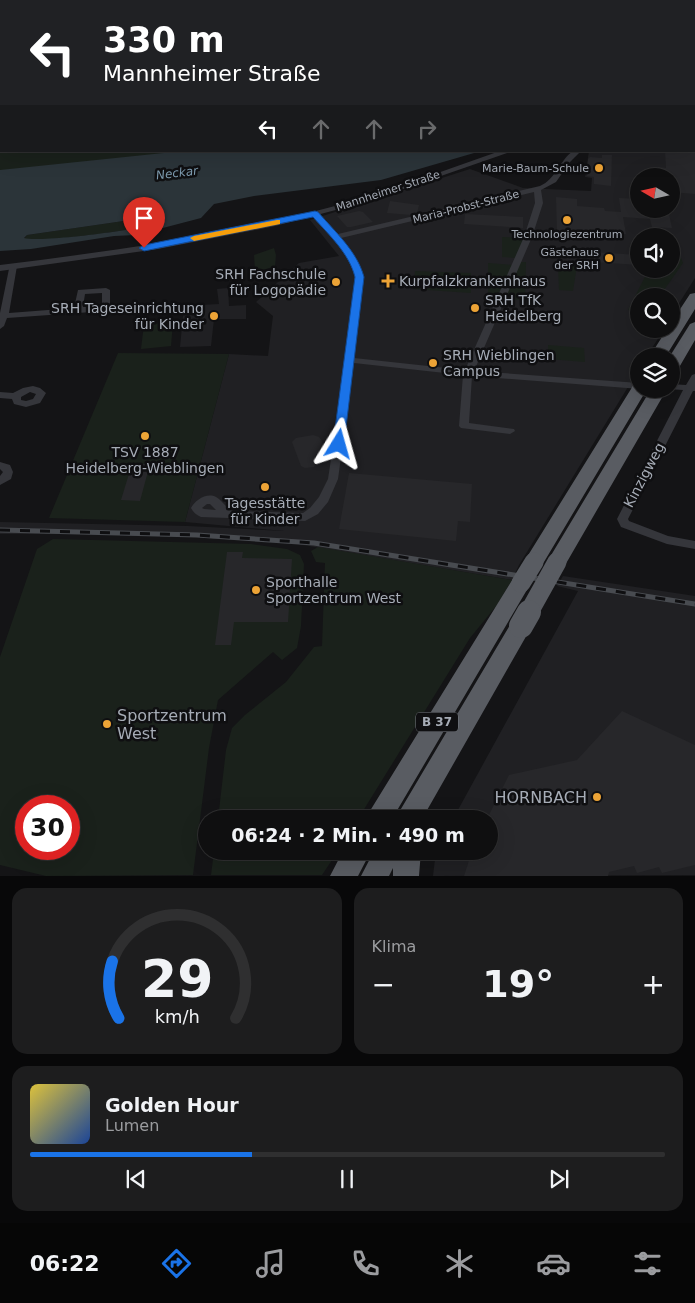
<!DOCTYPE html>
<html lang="de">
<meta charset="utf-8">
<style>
:root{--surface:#0f0f10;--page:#1d1d1e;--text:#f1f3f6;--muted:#9b9c9f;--line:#2f2f30;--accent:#1a73e8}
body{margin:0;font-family:"DejaVu Sans",sans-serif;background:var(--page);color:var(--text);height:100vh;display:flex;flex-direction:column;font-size:19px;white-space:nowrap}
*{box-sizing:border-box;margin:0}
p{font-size:16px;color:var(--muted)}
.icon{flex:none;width:28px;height:28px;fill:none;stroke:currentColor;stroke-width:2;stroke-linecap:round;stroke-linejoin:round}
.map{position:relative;height:876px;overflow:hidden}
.drawer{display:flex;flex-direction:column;gap:12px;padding:12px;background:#080809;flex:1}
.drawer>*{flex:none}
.banner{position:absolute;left:0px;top:0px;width:695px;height:152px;box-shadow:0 5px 20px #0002,0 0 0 1px var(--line);background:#202124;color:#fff;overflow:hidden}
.needle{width:32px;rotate:279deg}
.fabs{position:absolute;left:630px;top:168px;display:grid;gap:10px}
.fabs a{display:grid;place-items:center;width:50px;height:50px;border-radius:50%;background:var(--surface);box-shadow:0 5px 20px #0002,0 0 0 1px var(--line);font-size:25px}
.speed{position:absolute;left:15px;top:795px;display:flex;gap:10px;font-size:25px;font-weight:700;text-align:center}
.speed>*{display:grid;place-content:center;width:65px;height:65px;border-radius:50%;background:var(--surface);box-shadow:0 5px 20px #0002,0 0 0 1px var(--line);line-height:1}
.speed .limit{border:8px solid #d22;background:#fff;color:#111}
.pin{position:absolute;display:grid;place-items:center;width:42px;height:42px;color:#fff;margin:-51px -21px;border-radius:50% 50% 50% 0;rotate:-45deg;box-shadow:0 0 5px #0007}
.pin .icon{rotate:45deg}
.me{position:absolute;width:55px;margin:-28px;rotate:8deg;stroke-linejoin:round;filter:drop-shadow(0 0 4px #0008)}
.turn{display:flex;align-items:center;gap:18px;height:105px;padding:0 20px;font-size:22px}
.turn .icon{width:65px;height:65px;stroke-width:2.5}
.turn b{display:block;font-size:35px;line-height:42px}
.lanes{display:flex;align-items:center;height:48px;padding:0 20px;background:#0003;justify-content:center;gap:25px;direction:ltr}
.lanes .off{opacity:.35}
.big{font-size:38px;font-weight:700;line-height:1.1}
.drawer .tile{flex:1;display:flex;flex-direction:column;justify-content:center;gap:8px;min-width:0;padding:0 18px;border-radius:15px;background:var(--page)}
.drawer .dial{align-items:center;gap:0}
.dial svg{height:130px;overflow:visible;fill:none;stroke:var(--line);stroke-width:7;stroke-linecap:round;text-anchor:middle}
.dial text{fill:var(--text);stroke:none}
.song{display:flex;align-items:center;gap:15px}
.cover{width:60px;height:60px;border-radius:8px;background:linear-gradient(135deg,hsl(50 70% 55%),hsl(220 70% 35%))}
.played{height:5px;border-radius:2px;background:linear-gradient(90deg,var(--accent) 35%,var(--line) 35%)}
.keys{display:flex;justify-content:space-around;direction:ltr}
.heat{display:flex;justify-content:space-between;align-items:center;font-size:28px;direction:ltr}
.drawer .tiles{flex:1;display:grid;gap:12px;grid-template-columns:1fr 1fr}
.tile:last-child{grid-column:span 2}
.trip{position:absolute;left:198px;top:810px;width:300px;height:50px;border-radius:25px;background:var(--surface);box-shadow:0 5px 20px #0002,0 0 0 1px var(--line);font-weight:700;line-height:50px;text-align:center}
.menu{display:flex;height:80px;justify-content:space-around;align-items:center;background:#060606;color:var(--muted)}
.menu .icon{width:35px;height:35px}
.menu .active{color:var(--accent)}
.menu b{font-size:22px;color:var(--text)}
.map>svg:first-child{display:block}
</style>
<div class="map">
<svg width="695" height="876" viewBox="0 0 695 876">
<rect width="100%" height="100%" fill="#141416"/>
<!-- built -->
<path fill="#202023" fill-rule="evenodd" d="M48 0H319L48 1Z
M695 64V278L671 316V296H639V329H664L647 356H639V369L519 565 512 580 291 543 192 537 82 534H0V522L188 526 284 531 185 522 229 354 268 356 273 316 256 302 299 263 339 256 310 220 470 169 523 188 591 191 592 178 585 177 589 151H694ZM639 176H671V209H639ZM639 236H671V269H639Z
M228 288 229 306 246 305V319H214L211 346 180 347 184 306 219 304 217 289Z
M563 576 695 596V875L433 876 436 851H489V819H453L578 591 557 586Z"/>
<!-- green -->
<path fill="#1a211b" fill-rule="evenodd" d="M0 145 1 151H345L0 197Z
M158 216 164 218 165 220C153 229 40 243 24 239L27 235Z
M643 233 672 234 683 263 660 296H639V311L628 310 649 269H671V236H643Z
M502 237 525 238 516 258 502 257Z
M274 248 276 255 275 266 267 269 255 270 254 255Z
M520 262H526L525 300 504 299Z
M488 263 513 265 498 299 488 298Z
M558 265 577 266 573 291 559 290Z
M415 271 471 273V293L413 289Z
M173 323 171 346 141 349 144 324Z
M548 345 584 348 585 362 548 359Z
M118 353 229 354 185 522 49 518Z
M53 539 251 544 287 549 300 555 304 564 301 626 297 648 282 660 273 652 218 700 209 748 193 875 46 876 0 865V657L37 549ZM26 806H69V849H26Z
M318 547 512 580 497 605 470 638 358 819H218L226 750 232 728 245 715 286 682 314 647 322 646 325 563 316 562 311 551Z
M214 851H338L322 875H211Z"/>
<!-- water -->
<path fill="#2b3439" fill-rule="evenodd" d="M183 151H481L381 180 254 196 214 204 201 218 136 235 114 236 31 249 0 251V170ZM158 216 164 218 165 220C153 229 38 243 24 238L27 235Z"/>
<!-- building -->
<path fill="#27272a" d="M665 151H695V194L671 192V176H658V167L666 168Z
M602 155H612L611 186 594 184V177L587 176 588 159 590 157 602 158Z
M556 197 577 199V206L604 208 605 211 621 212 619 198 639 199V209H668L672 228 652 227 650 219 623 217 626 234 579 231V234L557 233Z
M390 201 419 205 417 213 411 215 387 213Z
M359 211 363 212 373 222 351 227H347L337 216Z
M465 214 523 217V228L464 224Z
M578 251 639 255V265L579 261Z
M313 435 319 437 322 441 321 450 314 467 305 468 301 466 292 442 296 438Z
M132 464H150L140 501 121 500Z
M349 473 472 484 470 522 458 521 456 541 339 529Z
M227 552H243L242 558 292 559 288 622H234L231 645H215Z
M622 711 695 745V865L662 873 659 867 637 873 634 866 609 872 608 876H464L472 851H489V815L509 775 577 760Z"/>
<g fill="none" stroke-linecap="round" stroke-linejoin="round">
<!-- minor -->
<path fill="#35363b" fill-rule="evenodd" d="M42 0H46V1H42Z
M0 43H1V47H0Z
M573 151H581L570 162 556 182 541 190 543 203 532 237 474 371 639 383 640 389 472 376 469 423 514 429 515 431 510 434 461 428 459 426 463 375 354 363 338 479 328 502 318 514 305 521 201 517C196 515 193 512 191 508 195 500 207 492 216 497 222 500 226 508 232 511L303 513 310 508 319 497 328 479 340 400 355 277C348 252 330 235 312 216V212H318L338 234 540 186C556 179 559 161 573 151ZM534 192 535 203 524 237 465 370 354 358 363 277 356 259 341 238ZM207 504H210L216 510 204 509 202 508Z
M10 264H16L17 266 9 313 74 308 78 290 106 288 110 290V308L106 311 7 318 4 326 0 329V313ZM102 293V306L83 307 85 294Z
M695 374V391H693L628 519 629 521 668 536 695 541V549L667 544 621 527 617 519 683 390 667 389H671V384L686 385 692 375Z
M33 386 40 388 46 393 40 403 26 407 14 404 12 399 0 398V392L13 393 23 388ZM30 392 36 394 33 399 26 401 21 400V397Z
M0 462 10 465 13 472 11 479 0 485V476L3 472 0 469Z"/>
<!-- tertiary -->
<path fill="#35363b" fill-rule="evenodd" d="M500 151H513L366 202 275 226 158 249 0 271V265C112 251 225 236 335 206 391 191 445 170 500 151Z"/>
<!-- trunk -->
<path fill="#595c62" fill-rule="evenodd" d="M695 293V309L666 356H650L667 329H671V323L690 294Z
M695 322V340L677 371 671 373 670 356 690 324Z
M639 384V389H647L541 567 534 570 527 567 524 562 527 557 631 389 633 385Z
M651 389H667L564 567 557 570 550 567 547 562 550 557Z
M521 575 528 577 531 583 392 819H365L514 577Z
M521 617 529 620 532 626 422 819H395L513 620Z
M343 851H371L358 876H330Z
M374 851H421L419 876H393V868L389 876H361Z"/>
<!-- rail casing -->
<g stroke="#484b50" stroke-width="5">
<path id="rail" d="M0 530 197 535 314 543 695 604"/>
</g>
<!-- rail -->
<use href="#rail" stroke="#0f0f11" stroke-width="3" stroke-dasharray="10" stroke-linecap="butt"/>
<!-- trunk-bridge-far1 -->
<path stroke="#595c62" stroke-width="19" d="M521 583 534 562
M528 614 557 562"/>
<!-- trunk-bridge -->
<path stroke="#595c62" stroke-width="24" d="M521 626 529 612"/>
</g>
<!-- route -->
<path fill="#1a73e8" stroke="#114b97" d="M315 211 318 212C335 232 357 251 364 277L344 444 339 447 333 444 355 277C349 253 329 235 313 217L144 251 139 248 144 245Z"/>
<!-- slow -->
<path fill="#f59e0b" d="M277 220H280V224L194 241 190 238 194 236Z"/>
<!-- markers -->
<g fill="#eca336" stroke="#0f0f11" stroke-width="2">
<circle cx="599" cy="168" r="5"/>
<circle cx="567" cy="220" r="5"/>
<circle cx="609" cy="258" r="5"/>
<path d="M385.5 273.5h5v5h5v5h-5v5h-5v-5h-5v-5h5z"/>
<circle cx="336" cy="282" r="5"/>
<circle cx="475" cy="308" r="5"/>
<circle cx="214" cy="316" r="5"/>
<circle cx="433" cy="363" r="5"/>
<circle cx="145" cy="436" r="5"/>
<circle cx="265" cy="487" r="5"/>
<circle cx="256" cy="590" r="5"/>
<circle cx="107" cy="724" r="5"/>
<circle cx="597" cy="797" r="5"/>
</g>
<g text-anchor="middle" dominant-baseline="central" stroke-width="5" stroke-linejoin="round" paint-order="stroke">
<!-- far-poi labels -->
<g font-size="11" fill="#a6acb6" stroke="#0f0f11" text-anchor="end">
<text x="589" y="168">Marie-Baum-Schule</text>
<text x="567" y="234" text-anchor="middle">Technologiezentrum</text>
<text x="599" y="252">Gästehaus<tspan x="599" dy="13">der SRH</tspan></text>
</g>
<!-- far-street labels -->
<g font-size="11" fill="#a6acb6" stroke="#0f0f11">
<text transform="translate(388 191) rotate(-18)">Mannheimer Straße</text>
<text transform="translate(466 207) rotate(-14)">Maria-Probst-Straße</text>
</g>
<!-- far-water labels -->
<g font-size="12" font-style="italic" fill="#7e9cb0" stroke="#0f0f11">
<text transform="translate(177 173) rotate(-7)">Neckar</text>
</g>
<!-- shield labels -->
<rect fill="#0f0f11" stroke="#797d84" stroke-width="1" x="416" y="712.5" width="42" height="19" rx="4"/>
<g font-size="12" font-weight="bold" fill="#a6acb6">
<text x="437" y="722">B 37</text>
</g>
<!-- poi labels -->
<g font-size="14" fill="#a6acb6" stroke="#0f0f11" text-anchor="start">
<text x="326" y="274" text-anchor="end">SRH Fachschule<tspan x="326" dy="16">für Logopädie</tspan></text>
<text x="399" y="281">Kurpfalzkrankenhaus</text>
<text x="485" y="300">SRH TfK<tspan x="485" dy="16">Heidelberg</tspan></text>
<text x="204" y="308" text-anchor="end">SRH Tageseinrichtung<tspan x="204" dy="16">für Kinder</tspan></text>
<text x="443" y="355">SRH Wieblingen<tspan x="443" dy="16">Campus</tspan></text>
<text x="145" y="452" text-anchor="middle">TSV 1887<tspan x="145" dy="16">Heidelberg-Wieblingen</tspan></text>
<text x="265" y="503" text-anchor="middle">Tagesstätte<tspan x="265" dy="16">für Kinder</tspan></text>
<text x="266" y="582">Sporthalle<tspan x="266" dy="16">Sportzentrum West</tspan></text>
</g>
<!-- street labels -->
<g font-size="14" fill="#a6acb6" stroke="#0f0f11">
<text transform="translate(644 475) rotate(-62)">Kinzigweg</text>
</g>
<!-- near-poi labels -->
<g font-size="16" fill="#a6acb6" stroke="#0f0f11" text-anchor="start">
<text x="117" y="715">Sportzentrum<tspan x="117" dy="18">West</tspan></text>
<text x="587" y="797" text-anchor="end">HORNBACH</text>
</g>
</g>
</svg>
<div class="fabs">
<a><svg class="needle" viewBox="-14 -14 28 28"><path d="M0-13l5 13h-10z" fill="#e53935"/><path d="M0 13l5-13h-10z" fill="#9b9c9f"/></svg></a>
<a><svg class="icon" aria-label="sound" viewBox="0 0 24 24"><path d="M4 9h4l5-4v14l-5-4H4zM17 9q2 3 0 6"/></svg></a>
<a><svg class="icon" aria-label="search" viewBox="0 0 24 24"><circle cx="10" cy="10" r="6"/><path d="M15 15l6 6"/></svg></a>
<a><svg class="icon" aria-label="layers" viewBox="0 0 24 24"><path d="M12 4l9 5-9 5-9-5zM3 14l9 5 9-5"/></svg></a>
</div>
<div class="speed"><div class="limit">30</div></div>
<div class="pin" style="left:144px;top:248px;background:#d93025"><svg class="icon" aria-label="arrive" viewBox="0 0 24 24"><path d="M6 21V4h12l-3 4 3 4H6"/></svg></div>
<svg class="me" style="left:339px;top:444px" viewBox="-20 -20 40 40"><path d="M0-17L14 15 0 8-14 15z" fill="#1a73e8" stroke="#fff" stroke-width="4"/></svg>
<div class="trip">06:24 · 2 Min. · 490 m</div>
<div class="banner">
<div class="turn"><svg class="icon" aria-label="left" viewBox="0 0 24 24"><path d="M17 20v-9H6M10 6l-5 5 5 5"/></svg><div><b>330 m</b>Mannheimer Straße</div></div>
<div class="lanes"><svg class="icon" aria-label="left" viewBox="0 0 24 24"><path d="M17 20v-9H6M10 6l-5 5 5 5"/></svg><svg class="icon off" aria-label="ahead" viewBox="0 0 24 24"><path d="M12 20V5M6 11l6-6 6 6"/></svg><svg class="icon off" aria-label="ahead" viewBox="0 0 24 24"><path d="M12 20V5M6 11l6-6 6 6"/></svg><svg class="icon off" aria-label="right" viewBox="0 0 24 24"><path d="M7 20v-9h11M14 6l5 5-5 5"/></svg></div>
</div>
</div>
<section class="drawer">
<div class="tiles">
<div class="tile dial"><svg viewBox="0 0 100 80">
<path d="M14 69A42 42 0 1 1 86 69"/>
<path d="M14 69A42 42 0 0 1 10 34" stroke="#1a73e8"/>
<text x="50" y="56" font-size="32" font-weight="700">29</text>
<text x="50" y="72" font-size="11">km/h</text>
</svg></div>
<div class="tile"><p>Klima</p>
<div class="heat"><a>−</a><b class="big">19°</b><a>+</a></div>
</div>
<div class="tile">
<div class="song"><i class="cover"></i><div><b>Golden Hour</b><p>Lumen</p></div></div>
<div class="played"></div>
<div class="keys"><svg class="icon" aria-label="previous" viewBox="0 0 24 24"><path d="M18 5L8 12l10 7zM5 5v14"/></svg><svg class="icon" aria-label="pause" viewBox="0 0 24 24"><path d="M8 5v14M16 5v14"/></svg><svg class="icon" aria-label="next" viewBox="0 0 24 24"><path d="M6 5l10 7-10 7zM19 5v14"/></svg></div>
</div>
</div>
</section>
<nav class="menu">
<b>06:22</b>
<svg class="icon active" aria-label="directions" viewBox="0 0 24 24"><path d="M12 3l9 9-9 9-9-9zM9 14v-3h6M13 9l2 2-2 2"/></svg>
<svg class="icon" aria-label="music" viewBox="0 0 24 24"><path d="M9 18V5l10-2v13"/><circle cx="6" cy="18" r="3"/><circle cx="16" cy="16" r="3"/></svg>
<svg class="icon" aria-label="phone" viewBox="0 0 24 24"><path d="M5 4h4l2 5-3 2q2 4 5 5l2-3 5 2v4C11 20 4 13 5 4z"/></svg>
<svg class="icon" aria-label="climate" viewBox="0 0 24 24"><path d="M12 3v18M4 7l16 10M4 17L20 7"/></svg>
<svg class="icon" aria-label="car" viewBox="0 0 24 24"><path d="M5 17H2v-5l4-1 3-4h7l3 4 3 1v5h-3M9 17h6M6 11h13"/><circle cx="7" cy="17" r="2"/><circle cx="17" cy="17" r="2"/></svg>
<svg class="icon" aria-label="filters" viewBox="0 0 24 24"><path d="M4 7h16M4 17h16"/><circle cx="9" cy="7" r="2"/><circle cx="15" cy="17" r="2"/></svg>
</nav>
